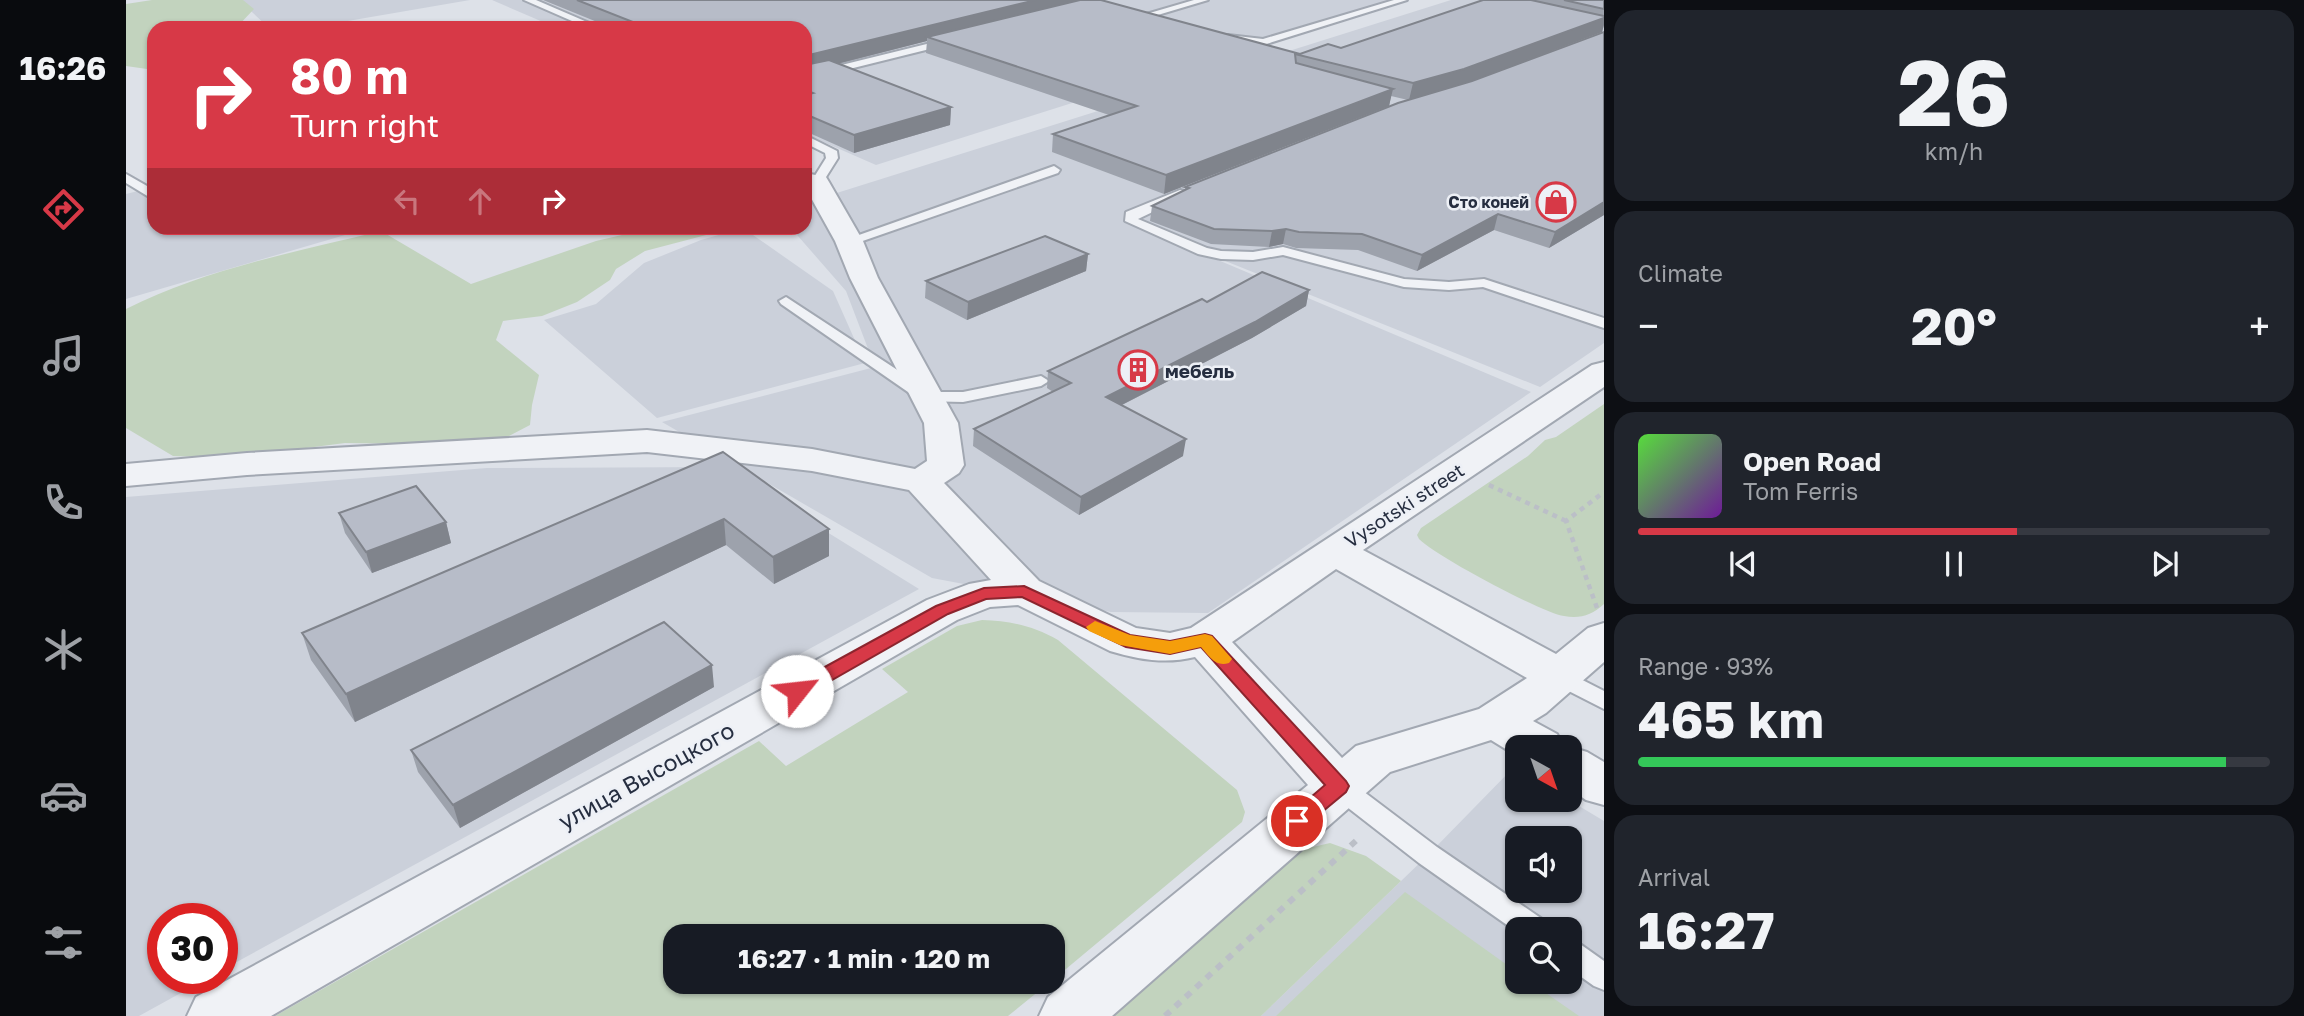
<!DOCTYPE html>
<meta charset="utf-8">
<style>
:root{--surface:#171b24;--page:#20242c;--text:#f1f3f6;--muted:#9ea1a6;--line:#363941;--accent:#d73947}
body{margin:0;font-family:"Golos Text",sans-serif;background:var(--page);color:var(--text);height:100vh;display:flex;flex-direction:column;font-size:26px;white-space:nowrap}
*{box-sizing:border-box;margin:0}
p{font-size:23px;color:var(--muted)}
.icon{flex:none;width:38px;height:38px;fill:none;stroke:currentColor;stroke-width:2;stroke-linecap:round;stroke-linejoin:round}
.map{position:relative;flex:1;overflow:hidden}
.panel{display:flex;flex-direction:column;gap:10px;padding:10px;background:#0d0f14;width:700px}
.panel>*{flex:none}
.banner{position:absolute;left:21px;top:21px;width:665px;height:214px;border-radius:21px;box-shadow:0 2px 5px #0004;background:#d73947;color:#fff;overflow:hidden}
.needle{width:46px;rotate:140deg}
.controls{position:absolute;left:1379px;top:735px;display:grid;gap:14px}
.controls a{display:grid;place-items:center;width:77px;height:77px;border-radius:14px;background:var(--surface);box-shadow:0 2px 5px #0004;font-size:35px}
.speed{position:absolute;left:21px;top:903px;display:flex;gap:14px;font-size:35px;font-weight:700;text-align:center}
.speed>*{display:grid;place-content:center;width:91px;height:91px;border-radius:50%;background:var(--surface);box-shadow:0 2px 5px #0004;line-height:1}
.speed .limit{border:10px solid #d22;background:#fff;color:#111}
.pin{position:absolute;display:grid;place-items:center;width:60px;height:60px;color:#fff;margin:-30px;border:4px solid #fff;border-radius:50%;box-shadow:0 2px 7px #0007}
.me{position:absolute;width:77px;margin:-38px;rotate:61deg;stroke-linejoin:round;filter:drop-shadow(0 0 5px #0008)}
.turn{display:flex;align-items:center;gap:24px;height:147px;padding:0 28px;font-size:32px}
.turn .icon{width:91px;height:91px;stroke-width:2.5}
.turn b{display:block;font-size:49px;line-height:60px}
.lanes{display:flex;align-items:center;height:66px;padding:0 28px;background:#0003;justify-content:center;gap:35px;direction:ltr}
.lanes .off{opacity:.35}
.big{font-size:52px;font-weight:700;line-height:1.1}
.panel .tile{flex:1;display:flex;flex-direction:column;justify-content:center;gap:10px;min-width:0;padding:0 24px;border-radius:21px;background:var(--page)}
.panel .dial{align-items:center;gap:0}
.dial b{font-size:91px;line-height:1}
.song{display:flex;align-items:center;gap:21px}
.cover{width:84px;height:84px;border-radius:10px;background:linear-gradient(135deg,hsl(110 70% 55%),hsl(280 70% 35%))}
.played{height:7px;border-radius:4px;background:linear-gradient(90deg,var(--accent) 60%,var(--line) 60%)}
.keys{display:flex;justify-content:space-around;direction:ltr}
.heat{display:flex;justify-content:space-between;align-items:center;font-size:38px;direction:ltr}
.charge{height:10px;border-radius:5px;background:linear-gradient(90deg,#34c759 93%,var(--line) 0)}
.trip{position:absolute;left:537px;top:924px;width:402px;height:70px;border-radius:21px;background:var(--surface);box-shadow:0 2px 5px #0004;font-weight:700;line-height:70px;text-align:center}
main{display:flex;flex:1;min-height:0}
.menu{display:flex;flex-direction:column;width:126px;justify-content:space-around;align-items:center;background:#090b0e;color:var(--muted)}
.menu .icon{width:49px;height:49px}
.menu .current{color:var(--accent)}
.menu b{font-size:32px;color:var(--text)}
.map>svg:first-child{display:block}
</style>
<main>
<nav class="menu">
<b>16:26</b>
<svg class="icon current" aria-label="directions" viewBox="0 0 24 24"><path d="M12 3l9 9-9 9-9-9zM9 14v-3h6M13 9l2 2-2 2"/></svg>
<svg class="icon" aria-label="music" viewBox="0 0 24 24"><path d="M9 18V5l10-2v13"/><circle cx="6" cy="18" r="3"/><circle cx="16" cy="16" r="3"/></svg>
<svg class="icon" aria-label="phone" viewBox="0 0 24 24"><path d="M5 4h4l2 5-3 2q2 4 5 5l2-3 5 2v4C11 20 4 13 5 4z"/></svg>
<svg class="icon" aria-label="climate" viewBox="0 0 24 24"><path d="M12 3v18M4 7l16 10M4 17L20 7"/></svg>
<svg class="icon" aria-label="car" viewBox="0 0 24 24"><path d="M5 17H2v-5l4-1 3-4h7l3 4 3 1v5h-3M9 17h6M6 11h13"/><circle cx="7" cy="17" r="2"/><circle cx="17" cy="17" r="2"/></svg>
<svg class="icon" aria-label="filters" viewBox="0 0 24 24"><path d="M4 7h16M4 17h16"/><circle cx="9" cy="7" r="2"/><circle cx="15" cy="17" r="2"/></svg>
</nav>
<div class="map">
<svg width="1478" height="1016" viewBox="0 0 1478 1016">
<rect width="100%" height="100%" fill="#dde1e8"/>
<!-- built -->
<path fill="#cbd0da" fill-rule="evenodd" d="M113 0H344L181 28H143Z
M366 0H1272L750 165 679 134V28H431Z
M1325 0H1478V343L1414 387 997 220 1405 392 1082 613 985 612 806 578 536 422 749 367 720 291 665 228H679V203Z
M28 187V228H243L0 299V194Z
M617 228 707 291 739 363 531 418 418 320 470 304 518 263 575 240Z
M596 467 793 589 96 970V919H37V978H82L13 1016H0V497L361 468Z
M1388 767 1391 769V800H1443L1478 821V1016H1135L1302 855ZM1391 838H1444V891H1391ZM1391 929H1444V982H1391Z"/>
<!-- green -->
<path fill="#c2d3be" d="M26 0H117L128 9 110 28H28V70L0 66V4Z
M526 228H607L519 251 490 269 484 280 451 302 416 316 377 321 370 340 413 375 406 405 404 425 366 445 219 443 104 458 47 456 0 428V309C80 269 169 252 255 231L345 284 470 241Z
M1478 404V604C1466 615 1454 619 1438 616 1416 613 1308 555 1293 539L1291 535 1295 528 1402 456 1419 440 1430 437Z
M856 620C885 621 907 626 932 640L1111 790 1119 812 1116 822 928 979V936H550V982H924L882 1016H149L633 741 660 766 782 692 756 669 831 626Z
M1204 843 1240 856 1275 881 1135 1016H980L1174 850Z
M1279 892 1391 972V982H1404L1453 1016H1150Z"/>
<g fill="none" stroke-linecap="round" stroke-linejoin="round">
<!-- service casing -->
<g stroke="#a2a8b2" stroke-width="4">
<path id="service" d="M398 0H410L475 28H462Z
M1068 0H1082L1015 20 1010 17Z
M1268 0H1281L1137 45 1097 38 1102 35 1137 39Z
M825 38 828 39V43L679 80V74Z
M679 135 711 151 712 158 695 185 691 186 685 182 700 158 699 153 679 143Z
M928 166 934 170 932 173 728 244H718L716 241Z
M0 174 28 190V200L0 183Z
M1054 190 1058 191V197L1012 219 1081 248 1095 251 1127 252 1157 247 1278 279 1323 282 1358 279 1478 318V328L1357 287 1323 290 1278 287 1157 255 1127 260 1095 259 1072 254 999 221 1000 212Z
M660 297 805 392H837L915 376 923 381 915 386 837 402 795 401 655 304 653 301Z
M1433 668 1478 691V709L1425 682 1422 676 1425 670Z
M1212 776 1221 779 1311 847 1419 921 1423 929H1391V932L1293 863 1203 793 1199 786 1203 779Z
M1444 941 1454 944 1478 961V990L1468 986 1444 969Z"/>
</g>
<!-- minor casing -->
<g stroke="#a2a8b2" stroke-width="4">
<path id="minor" d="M679 173 700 177 703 182 737 241 752 278 832 423 838 465 833 473 818 483 913 581 1010 628 1044 633 1065 628 1466 365 1478 362V387L1237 550 1430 654 1462 628 1478 623V662L1420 713 1407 721 1431 734 1438 747H1391V756L1365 740 1264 772 986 1016H913L922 997 1182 785 1069 657C1040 664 1014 660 984 651L892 605 864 607 831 620 145 1016H61L70 997 801 600 843 584 865 580 783 490 686 471 521 452 121 475 0 486V464L121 453 521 430 686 449 789 469 801 461 798 423 724 278 709 241 679 187ZM1210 569 1401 678 1353 709 1230 746 1216 758 1106 642Z
M1442 747H1444L1461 752 1478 762V805L1460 800 1444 789Z"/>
</g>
<!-- path-far1 -->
<path stroke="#bbbfc7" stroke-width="4.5" stroke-dasharray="5 5" stroke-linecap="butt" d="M1363 485 1440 521
M1471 608 1440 521 1478 492"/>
<!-- path -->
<path stroke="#bbbfc7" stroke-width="6" stroke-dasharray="7 7" stroke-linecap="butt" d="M1039 1016 1233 838"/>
<!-- service -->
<use href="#service" fill="#f0f2f6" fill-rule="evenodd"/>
<!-- minor -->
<use href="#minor" fill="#f0f2f6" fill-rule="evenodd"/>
</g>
<!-- wall -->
<path fill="#9da2ac" d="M417 0H950V1L1174 54 1215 48 1357 0H1478V25L1476 32 1337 84 1478 215 1423 248 1368 230 1291 271 1232 250 1170 248 1157 244 1143 247 1085 244 1024 221 1026 206 1059 190V187L1282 100 1265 96 1263 106 1038 194 926 152 927 134 983 115 800 53 801 41 712 64 825 107 824 125 728 153 679 131V28H486Z
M962 254 960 271 841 320 799 298 800 281Z
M1183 290 1180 306 1126 338 996 405 1057 456 953 515 847 446 848 429 927 392 921 388 922 371 1081 302Z
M597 452 703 529V556L648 584 600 545 229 722 185 660 176 633Z
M213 513 320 522 325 543 246 573 219 533Z
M588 687 334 828 292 772 285 750Z"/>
<!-- shaded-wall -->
<path fill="#80848c" d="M910 0H950L949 4 801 37V41L679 72V56Z
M1478 18V25L1476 32 1333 86 1283 100 1287 83Z
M1267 89 1263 106 1038 194 1040 175Z
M825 107 824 125 728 153V135Z
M1478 202V215L1423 248 1429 232Z
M1372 214 1368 230 1291 271 1296 255Z
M1160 229 1157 244 1143 247 1146 231Z
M962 254 960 271 841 320 842 302Z
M1183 290 1180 306 1126 338 978 414 980 397Z
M1060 439 1057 456 953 515 955 497Z
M598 519 600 545 229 722 220 694Z
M320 522 325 543 246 573 240 552Z
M703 529V556L648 584 647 557Z
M586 665 588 687 334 828 327 805Z"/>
<!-- building -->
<path fill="#b7bcc8" stroke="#80848c" stroke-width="2" d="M451 0H910L679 56V28H522Z
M954 0H975L1174 54 1202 44 1215 48 1357 0H1405L1478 16V18L1338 69 1287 83 1169 54 1170 63 1267 89 1040 175 927 134 1011 106 801 37Z
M1438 0H1478V9Z
M1478 32V202L1429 232 1372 214 1296 255 1236 234 1173 232 1160 229 1146 231 1088 229 1026 206 1063 188 1059 187 1272 103 1346 81Z
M703 60 825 107 728 135 679 114V95L687 93 679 90V65Z
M919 236 962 254 842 302 800 281Z
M1136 272 1183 290 1129 322 980 397 1060 439 955 497 848 429 945 383 922 371 1076 299 1081 302Z
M597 452 703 529 647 557 598 519 220 694 176 633Z
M290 486 320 522 240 552 213 513Z
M538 622 586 665 327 805 285 750Z"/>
<!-- route -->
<path fill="#d73947" stroke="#8c252e" stroke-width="2" d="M898 586 1004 635 1044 641 1079 634 1086 636 1220 781 1223 786 1220 792 1178 827 1171 830 1163 827 1160 821 1163 816 1199 785 1075 647 1044 654 1000 647 896 597 860 599 822 614 678 696H664L662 691 664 686 810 606 858 588Z"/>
<!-- slow -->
<path fill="#f59e0b" d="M969 621 1004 635 1044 641 1079 634 1086 636 1106 659 1103 663C1089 667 1084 657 1075 647L1044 654 994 645 963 631 960 627Z"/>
<!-- icons -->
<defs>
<g id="shop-ring" transform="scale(2.0125)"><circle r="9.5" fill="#edf0f6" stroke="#d73947" stroke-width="1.5"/><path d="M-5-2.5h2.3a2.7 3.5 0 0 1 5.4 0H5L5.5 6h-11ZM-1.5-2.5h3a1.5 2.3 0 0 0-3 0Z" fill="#d73947"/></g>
<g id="building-ring" transform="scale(2.0125)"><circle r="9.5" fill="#edf0f6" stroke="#d73947" stroke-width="1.5"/><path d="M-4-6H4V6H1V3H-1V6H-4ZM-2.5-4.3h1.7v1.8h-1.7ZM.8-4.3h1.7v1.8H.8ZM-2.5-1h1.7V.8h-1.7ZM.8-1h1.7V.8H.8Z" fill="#d73947"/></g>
</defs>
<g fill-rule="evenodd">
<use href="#shop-ring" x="1430" y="202"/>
<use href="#building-ring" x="1012" y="370"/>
</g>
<g text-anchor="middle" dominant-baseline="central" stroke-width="5" stroke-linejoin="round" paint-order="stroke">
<!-- far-poi labels -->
<g font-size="16" font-weight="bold" fill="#262e40" stroke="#edf0f6" text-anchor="end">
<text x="1403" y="202">Сто коней</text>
</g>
<!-- poi labels -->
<g font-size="19" font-weight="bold" fill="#262e40" stroke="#edf0f6" text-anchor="start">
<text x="1039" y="370">мебель</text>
</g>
<!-- street labels -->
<g font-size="19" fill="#262e40" stroke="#edf0f6">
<text transform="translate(1278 505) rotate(-33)">Vysotski street</text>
</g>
<!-- near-street labels -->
<g font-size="23" fill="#262e40" stroke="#edf0f6">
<text transform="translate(520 775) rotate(-29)">улица Высоцкого</text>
</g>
</g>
</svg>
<div class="controls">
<a><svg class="needle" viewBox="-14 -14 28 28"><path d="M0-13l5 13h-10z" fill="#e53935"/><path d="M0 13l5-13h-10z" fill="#9ea1a6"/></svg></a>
<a><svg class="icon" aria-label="sound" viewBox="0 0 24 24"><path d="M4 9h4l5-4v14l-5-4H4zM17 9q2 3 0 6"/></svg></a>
<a><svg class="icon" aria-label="search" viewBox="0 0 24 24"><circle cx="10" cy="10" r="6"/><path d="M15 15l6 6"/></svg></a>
</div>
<div class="speed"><div class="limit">30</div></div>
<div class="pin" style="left:1171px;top:821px;background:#d93025"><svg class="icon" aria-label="arrive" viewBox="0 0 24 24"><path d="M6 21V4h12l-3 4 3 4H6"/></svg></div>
<svg class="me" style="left:671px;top:691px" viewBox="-20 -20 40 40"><circle r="19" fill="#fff"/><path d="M0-13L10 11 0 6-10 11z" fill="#d73947"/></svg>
<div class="trip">16:27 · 1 min · 120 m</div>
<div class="banner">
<div class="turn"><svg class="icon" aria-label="right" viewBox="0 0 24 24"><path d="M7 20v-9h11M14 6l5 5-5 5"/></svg><div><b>80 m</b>Turn right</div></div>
<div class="lanes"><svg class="icon off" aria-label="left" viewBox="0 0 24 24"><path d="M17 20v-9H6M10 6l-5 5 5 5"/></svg><svg class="icon off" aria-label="ahead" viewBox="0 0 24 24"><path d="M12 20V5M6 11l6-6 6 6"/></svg><svg class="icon" aria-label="right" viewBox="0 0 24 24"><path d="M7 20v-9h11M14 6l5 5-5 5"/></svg></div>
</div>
</div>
<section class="panel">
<div class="tile dial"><b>26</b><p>km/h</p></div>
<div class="tile"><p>Climate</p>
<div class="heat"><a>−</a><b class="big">20°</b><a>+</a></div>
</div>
<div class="tile">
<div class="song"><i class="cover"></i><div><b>Open Road</b><p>Tom Ferris</p></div></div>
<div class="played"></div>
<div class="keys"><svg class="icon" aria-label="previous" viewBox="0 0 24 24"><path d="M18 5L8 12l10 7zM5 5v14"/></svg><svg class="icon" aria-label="pause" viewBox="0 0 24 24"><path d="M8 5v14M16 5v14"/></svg><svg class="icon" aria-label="next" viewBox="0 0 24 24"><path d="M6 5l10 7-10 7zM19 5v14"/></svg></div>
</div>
<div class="tile"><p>Range · 93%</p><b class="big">465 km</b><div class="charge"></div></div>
<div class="tile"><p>Arrival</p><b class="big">16:27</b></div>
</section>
</main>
